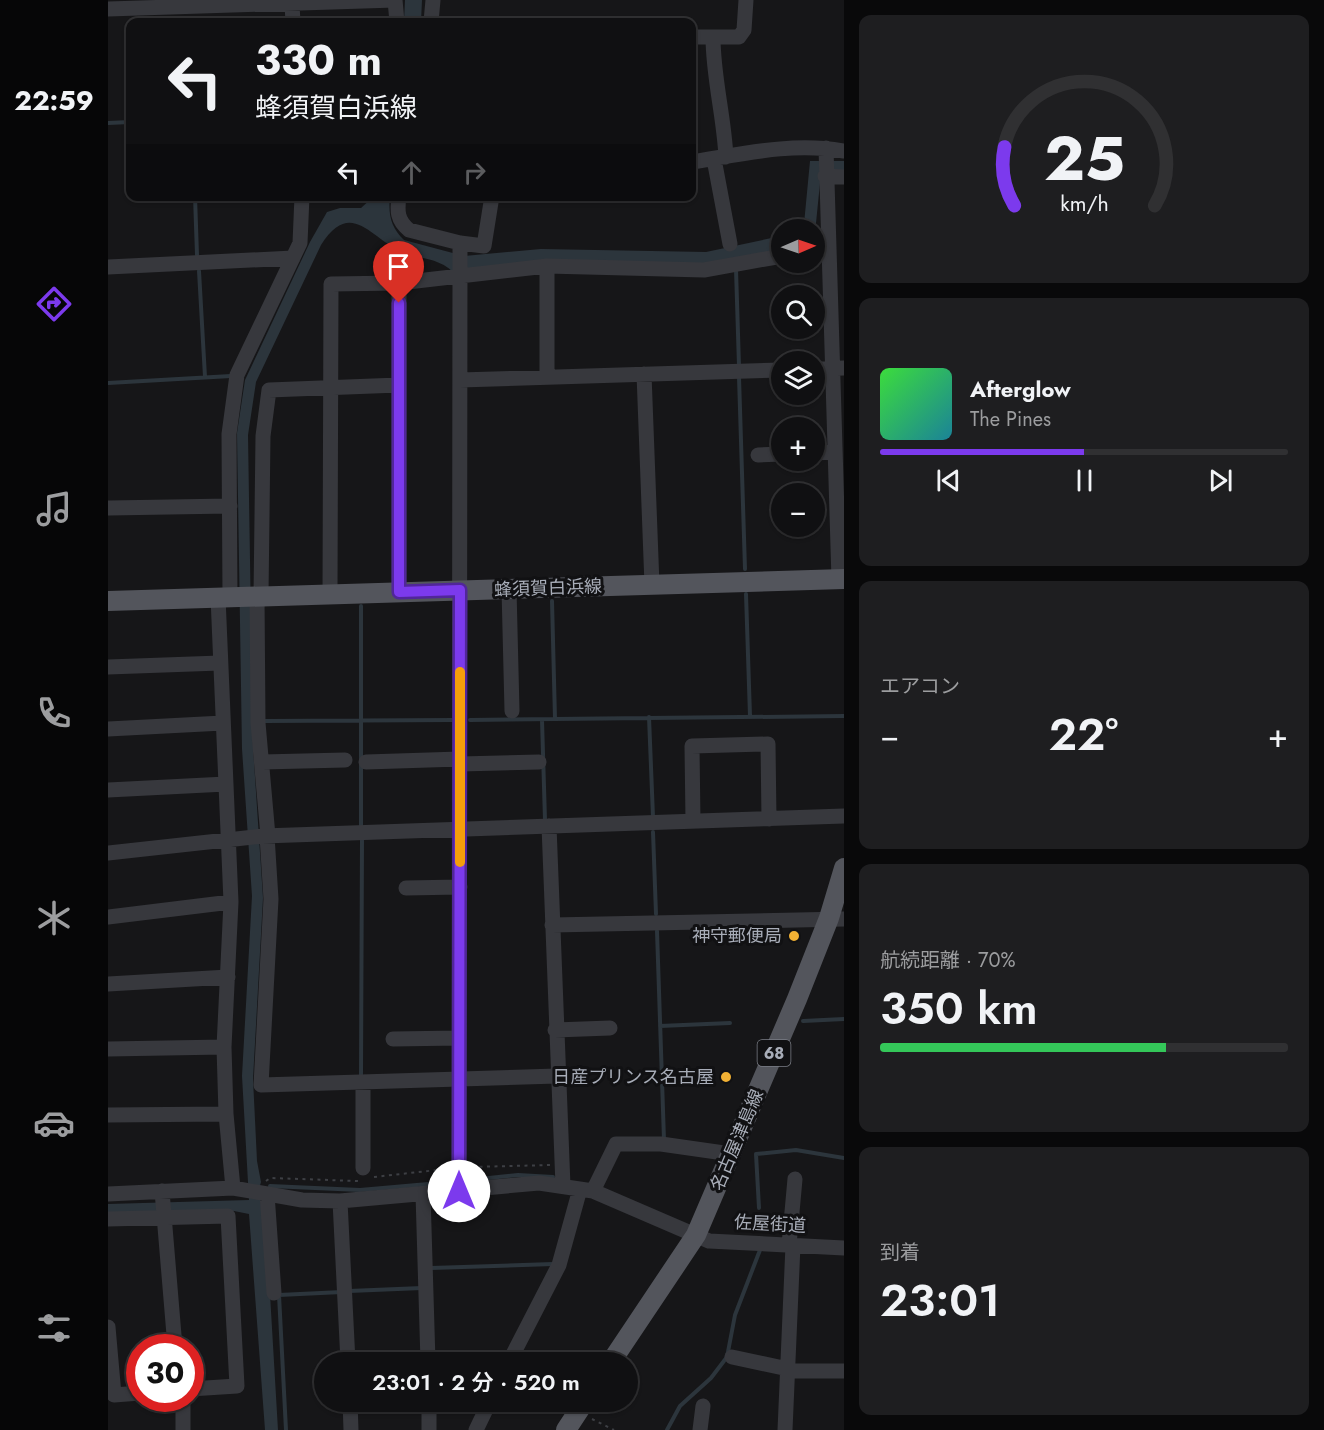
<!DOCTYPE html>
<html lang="ja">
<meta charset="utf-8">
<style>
:root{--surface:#101012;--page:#1e1e20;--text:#f1f3f6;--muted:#9c9d9f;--line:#303032;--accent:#7c3aed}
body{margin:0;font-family:Jost,"Noto Sans JP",sans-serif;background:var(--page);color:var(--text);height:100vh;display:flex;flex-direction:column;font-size:22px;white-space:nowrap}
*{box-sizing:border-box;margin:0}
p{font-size:20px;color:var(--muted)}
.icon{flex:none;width:33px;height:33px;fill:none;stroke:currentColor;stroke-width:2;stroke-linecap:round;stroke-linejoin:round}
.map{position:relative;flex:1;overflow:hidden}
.panel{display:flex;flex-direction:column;gap:15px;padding:15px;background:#09090a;width:480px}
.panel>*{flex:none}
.top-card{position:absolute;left:18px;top:18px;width:570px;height:183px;border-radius:12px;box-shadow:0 2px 4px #0004,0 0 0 2px var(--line);background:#101012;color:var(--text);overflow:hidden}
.needle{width:39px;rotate:88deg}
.controls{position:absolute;left:663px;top:219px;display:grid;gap:12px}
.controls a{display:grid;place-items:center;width:54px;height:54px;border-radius:50%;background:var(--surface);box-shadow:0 2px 4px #0004,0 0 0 2px var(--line);font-size:30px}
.speed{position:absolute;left:18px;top:1334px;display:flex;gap:12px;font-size:30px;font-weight:700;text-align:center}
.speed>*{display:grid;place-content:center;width:78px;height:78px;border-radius:50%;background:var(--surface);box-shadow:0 2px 4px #0004,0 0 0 2px var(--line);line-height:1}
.speed .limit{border:9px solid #d22;background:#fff;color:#111}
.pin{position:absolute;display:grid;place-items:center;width:51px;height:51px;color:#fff;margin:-62px -26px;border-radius:50% 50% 50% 0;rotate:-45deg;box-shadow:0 0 6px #0007}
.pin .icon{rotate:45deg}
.me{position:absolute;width:66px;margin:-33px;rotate:0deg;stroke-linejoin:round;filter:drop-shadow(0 0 4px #0008)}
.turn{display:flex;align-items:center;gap:21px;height:126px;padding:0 30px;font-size:27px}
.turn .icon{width:78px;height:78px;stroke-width:2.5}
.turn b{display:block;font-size:42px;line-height:51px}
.lanes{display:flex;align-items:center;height:57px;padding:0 30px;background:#0003;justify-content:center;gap:30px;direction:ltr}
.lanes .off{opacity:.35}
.big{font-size:45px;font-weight:600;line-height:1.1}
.panel .tile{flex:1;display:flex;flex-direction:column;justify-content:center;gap:9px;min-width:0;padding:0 21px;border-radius:12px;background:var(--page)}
.panel .dial{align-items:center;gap:0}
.dial svg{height:156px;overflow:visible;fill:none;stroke:var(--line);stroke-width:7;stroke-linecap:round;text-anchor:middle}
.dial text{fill:var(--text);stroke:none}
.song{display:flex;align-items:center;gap:18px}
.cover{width:72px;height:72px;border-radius:9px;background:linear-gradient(135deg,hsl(120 70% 55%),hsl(190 70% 35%))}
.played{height:6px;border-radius:3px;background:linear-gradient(90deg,var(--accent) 50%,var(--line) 50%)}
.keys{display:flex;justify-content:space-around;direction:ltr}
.heat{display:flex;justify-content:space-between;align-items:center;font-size:33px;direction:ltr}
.charge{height:9px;border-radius:4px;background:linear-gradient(90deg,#34c759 70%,var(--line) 0)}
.trip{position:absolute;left:206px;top:1352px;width:324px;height:60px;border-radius:30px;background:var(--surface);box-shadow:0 2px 4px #0004,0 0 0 2px var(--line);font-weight:600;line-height:60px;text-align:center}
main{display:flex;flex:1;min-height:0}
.menu{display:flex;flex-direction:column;width:108px;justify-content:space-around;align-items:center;background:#060607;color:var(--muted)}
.menu .icon{width:42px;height:42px}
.menu .selected{color:var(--accent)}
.menu b{font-size:27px;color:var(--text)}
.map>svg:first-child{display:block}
</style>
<main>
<nav class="menu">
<b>22:59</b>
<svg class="icon selected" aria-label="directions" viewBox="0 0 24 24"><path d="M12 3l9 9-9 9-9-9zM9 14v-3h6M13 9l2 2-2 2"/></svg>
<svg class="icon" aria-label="music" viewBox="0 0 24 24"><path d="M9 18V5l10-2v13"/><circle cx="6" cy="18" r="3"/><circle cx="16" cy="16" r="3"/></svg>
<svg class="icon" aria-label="phone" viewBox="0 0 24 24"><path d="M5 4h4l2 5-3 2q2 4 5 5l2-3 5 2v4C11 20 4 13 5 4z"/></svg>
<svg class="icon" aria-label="climate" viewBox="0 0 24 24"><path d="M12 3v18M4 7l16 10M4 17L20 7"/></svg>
<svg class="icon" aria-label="car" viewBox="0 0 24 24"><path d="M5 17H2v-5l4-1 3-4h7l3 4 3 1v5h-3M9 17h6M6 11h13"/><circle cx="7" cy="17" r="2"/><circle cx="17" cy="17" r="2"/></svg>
<svg class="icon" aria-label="filters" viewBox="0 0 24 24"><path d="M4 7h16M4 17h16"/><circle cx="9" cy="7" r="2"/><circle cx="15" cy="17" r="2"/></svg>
</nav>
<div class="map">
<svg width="736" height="1430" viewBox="0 0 736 1430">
<rect width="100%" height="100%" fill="#161618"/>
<!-- water -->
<path fill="#2c353c" d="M297 0H314L313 22H296Z
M702 161H736V173H713L707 233 706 230H687L696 224Z
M265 197H282C280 214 283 228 296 240L356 256 433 249 598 252 673 236V251L598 265 346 273C332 258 312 259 294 252 262 238 243 198 213 245L148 382 140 435 145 747 155 898 145 1079 149 1161 153 1182 151 1189 160 1260 170 1430H157L141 1214 126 1211 0 1213V1204L141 1200 134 1076 144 896 134 749 129 433 137 380 202 242 219 212 232 208H253Z"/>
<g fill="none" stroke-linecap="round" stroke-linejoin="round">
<!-- stream -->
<path stroke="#2c353c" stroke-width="4" d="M0 123 22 122
M87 196 89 255
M628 269 631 366
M91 271 97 377
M631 377 637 569
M0 383 123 376
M638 594 642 716
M444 601 447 719
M253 606V826
M541 717 545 817
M362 720 736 716
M434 720 437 820
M157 721 346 720
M545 832 548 914
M549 931 556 1140
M695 1021 736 1019
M552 1026 622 1023
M253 1075 254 840
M362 1180 410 1175 445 1177
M162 1186 252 1190 343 1182
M651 1208 648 1154 688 1150 736 1158
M323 1268 445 1264
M241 1291 314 1288
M178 1430 171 1295 234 1292
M559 1430 572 1406 603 1378 619 1357 627 1315 652 1250"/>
<!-- path -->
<path stroke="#3d3f44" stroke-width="2" stroke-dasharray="3 4.5" stroke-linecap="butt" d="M364 1167 442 1165
M266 1177 338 1169
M158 1181 162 1178 250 1181
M484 1419 506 1430"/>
<!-- minor -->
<path stroke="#37383d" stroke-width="15" d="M287 0 289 22
M184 5 185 22
M0 9 287 0
M323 22 325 0
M584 37H631L636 30 638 0
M605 37C605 77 616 116 618 157
M718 148 731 580
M606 159 622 244
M584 162C635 154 684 142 736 151
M717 176 736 177
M291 196C289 211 289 220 301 230L352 243 376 246 384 196
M0 267 185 258
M291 283V592
M706 369 736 368
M536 374 544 585
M439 377V266
M352 380 674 370
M706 453 727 452
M650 455 674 454
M1 508 122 506
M401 589 404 711
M222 594 223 284 291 283 439 266 596 270 674 256
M149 596 150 723 160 836
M153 596 155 436 161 390 291 385
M110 597 123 902 116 1047 118 1114 125 1188
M122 597 121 434 129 375 192 243 194 196
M0 667 112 663
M0 729 115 723
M154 762 237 760
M258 762 352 759
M352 764 431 762
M0 790 118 784
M585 821 584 746 660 744 661 819
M441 826 455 1186
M159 836 163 899 153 1085 449 1076
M0 853 155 836 736 816
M298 888 352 887
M0 917 123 902
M444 925 736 919
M0 984 120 977
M447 1030 502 1028
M285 1039 351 1038
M0 1049 116 1047
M0 1115 118 1114
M255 1168V1082
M54 1191 67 1347
M351 1191 352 243
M485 1191 508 1144H553L623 1154
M0 1194 125 1188 194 1200 232 1201 431 1183 485 1191 601 1241 736 1248
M159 1194 166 1293
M315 1194 320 1362
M232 1201 240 1362
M0 1219 120 1216 129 1386 82 1389
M681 1245 687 1179
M0 1327 6 1395 32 1393
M624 1357 680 1369
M401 1362 451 1265 472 1189
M679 1371H736
M75 1398V1430
M242 1401 243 1430
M321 1401V1430
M368 1430 382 1401
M592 1430 595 1406
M677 1430 685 1245"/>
<!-- major -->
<path stroke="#53555c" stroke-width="20" d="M0 601 736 579
M503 1362 588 1235 689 999 721 918 736 868
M458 1430 477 1401"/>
</g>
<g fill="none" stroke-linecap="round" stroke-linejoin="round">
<!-- route casing -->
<g stroke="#51269a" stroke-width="15">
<path id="route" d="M291 303V592L352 590 351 1191"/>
</g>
<!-- route -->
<use href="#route" stroke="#7c3aed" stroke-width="10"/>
<!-- slow -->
<path stroke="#f59e0b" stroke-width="10" d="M352 862V672"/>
</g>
<!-- markers -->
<g fill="#f2b134" stroke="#111113" stroke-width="2">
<circle cx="686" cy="936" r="6"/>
<circle cx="618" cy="1077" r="6"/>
</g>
<g text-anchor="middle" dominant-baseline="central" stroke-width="6" stroke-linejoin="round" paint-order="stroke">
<!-- shield labels -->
<rect fill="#111113" stroke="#7b7e86" stroke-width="1.5" x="649.5" y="1040" width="33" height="26" rx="4.5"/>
<g font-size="16" font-weight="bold" fill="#a8adb8">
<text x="666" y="1053">68</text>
</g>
<!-- street labels -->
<g font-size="18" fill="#a8adb8" stroke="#111113">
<text transform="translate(440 588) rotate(-2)">蜂須賀白浜線</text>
<text transform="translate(629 1140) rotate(-67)">名古屋津島線</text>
<text transform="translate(662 1224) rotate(3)">佐屋街道</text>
</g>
<!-- poi labels -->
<g font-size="18" fill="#a8adb8" stroke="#111113" text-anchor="end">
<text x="674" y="936">神守郵便局</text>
<text x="606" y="1077">日産プリンス名古屋</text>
</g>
</g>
</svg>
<div class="controls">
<a><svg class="needle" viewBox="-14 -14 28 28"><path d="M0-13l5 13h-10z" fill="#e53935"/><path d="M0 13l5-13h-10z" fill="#9c9d9f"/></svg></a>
<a><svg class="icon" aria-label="search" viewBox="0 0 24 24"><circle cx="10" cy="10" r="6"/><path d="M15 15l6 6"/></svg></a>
<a><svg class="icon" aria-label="layers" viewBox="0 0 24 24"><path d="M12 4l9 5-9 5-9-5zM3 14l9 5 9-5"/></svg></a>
<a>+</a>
<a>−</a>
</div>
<div class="speed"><div class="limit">30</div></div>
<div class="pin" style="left:291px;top:303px;background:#d93025"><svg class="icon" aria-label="arrive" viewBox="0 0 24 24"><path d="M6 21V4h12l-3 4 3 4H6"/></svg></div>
<svg class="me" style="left:351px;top:1191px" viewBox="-20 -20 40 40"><circle r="19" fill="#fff"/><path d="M0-13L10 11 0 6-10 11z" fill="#7c3aed"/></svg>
<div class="trip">23:01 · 2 分 · 520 m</div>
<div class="top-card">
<div class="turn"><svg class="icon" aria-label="left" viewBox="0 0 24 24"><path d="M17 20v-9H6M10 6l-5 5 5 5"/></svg><div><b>330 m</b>蜂須賀白浜線</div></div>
<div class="lanes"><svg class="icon" aria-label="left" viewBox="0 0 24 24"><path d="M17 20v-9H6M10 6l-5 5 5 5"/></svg><svg class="icon off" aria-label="ahead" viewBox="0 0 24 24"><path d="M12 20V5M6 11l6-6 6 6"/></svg><svg class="icon off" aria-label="right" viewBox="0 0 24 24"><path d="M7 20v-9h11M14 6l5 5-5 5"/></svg></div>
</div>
</div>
<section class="panel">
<div class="tile dial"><svg viewBox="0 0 100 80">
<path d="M14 69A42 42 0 1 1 86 69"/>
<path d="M14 69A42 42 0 0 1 9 39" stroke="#7c3aed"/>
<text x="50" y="56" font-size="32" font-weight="700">25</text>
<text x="50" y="72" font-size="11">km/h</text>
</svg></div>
<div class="tile">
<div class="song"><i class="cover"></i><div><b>Afterglow</b><p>The Pines</p></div></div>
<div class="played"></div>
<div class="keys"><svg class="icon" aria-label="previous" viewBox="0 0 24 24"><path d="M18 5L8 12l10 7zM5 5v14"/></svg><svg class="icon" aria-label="pause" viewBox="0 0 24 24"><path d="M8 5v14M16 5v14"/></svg><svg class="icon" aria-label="next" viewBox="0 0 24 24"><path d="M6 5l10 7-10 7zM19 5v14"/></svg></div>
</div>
<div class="tile"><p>エアコン</p>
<div class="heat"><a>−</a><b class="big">22°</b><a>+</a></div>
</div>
<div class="tile"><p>航続距離 · 70%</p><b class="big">350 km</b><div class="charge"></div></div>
<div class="tile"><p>到着</p><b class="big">23:01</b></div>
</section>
</main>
